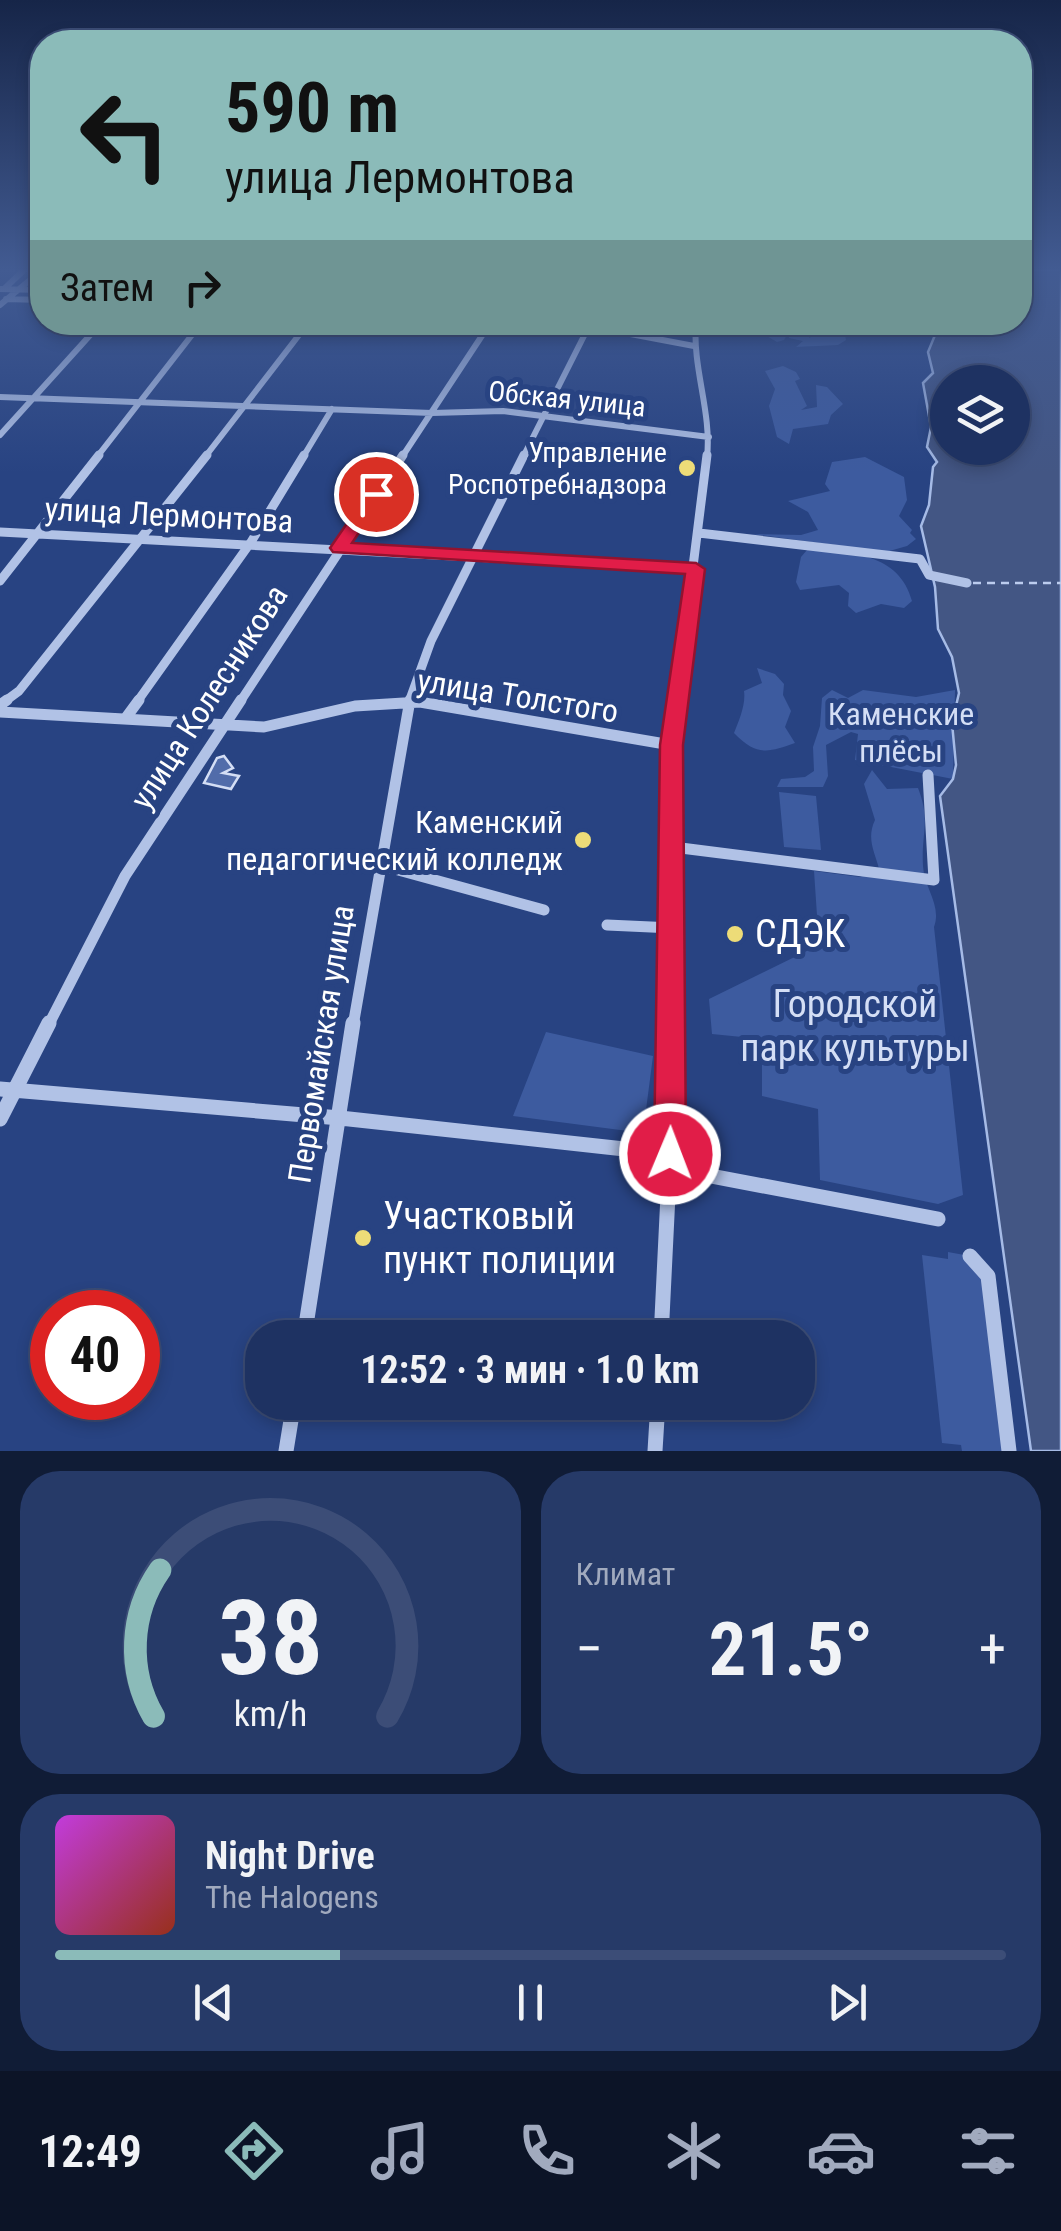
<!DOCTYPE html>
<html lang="ru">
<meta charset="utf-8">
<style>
:root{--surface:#1e3262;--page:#263a68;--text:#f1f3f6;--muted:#a1aabe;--line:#3c4d77;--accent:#8bbbb9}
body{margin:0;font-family:"Roboto Condensed",sans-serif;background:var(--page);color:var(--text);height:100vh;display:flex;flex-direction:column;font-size:38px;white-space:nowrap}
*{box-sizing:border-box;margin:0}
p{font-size:32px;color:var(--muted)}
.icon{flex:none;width:55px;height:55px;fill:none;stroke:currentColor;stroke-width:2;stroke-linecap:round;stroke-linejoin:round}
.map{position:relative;height:1451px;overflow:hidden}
.drawer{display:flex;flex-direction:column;gap:20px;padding:20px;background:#101c36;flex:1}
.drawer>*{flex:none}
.hud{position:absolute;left:30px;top:30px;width:1002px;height:305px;border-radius:40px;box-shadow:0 5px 15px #0003,0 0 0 2px var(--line);background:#8bbbb9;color:#111;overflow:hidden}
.buttons{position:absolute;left:930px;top:365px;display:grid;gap:20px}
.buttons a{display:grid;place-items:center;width:100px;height:100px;border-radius:50%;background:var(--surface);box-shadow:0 5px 15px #0003,0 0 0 2px var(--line);font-size:50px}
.speed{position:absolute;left:30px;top:1290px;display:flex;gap:20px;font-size:50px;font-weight:700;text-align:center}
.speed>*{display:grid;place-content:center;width:130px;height:130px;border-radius:50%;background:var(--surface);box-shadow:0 5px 15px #0003,0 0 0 2px var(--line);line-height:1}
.speed .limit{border:15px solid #d22;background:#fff;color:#111}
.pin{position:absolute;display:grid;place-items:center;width:85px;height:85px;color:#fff;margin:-42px;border:5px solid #fff;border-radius:50%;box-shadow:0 2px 10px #0007}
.me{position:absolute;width:110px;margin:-55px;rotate:1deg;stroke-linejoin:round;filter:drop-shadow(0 0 8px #0008)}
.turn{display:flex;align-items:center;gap:35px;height:210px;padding:0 30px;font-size:45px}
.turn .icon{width:130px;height:130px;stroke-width:2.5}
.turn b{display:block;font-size:70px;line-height:85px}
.then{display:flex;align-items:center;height:95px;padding:0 30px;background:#0003;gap:20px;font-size:38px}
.big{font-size:75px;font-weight:700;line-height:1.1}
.drawer .tile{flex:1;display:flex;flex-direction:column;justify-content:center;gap:15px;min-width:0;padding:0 35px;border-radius:40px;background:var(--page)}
.drawer .dial{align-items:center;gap:0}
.dial svg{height:260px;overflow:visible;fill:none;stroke:var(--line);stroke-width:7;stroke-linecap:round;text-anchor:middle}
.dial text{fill:var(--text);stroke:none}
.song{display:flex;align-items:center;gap:30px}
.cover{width:120px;height:120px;border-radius:15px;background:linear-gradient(135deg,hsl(290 70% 55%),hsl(10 70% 35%))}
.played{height:10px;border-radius:5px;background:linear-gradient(90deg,var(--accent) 30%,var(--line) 30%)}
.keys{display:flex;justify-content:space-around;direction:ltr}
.heat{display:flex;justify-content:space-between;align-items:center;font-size:55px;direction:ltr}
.drawer .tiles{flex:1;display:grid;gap:20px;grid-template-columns:1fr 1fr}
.tile:last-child{grid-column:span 2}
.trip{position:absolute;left:245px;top:1320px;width:570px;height:100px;border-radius:40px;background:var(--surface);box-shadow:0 5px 15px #0003,0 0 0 2px var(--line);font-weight:700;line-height:100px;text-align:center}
.tabs{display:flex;height:160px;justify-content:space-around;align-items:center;background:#0c1427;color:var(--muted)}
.tabs .icon{width:70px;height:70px}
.tabs .current{color:var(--accent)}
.tabs b{font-size:45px;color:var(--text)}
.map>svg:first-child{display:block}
</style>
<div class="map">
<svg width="1061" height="1451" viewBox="0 0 1061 1451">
<rect width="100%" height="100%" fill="#284382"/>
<!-- green -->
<path fill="#3d5b9f" d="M769 323H790L788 332 796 323H813L809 338 815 335 819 323H829L832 332 845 335 846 340 838 345 796 347 803 341 789 338 788 333 784 340 777 342 765 335Z
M783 366 796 372 800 379 795 381 807 406 801 410 817 407 816 385 827 387 843 404 831 415 828 424 793 429 789 444 777 437 769 406 775 389 765 371Z
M865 457 904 477 907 500 899 516 912 530 910 533 916 539 907 546 886 552 752 534 801 535 818 530 808 512 788 501 830 491 825 484 832 462Z
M807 550C851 552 899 553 912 601L904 608 881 604 856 613 848 606 849 593 839 585 800 590 796 582 801 557Z
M757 668 775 674 784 684 783 695 791 711 785 727 795 743C769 752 757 757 734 733 739 721 746 704 744 691L762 683Z
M863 690 916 697 955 690 953 779 855 760 858 734 851 732 826 745 828 776 823 787H777L781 779 805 777 814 771 813 747 820 726 822 698 832 690 848 698Z
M872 770 887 789 918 788C931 821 921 833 923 866 924 888 942 905 934 927L963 1195 938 1204 820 1180 818 1109 762 1096V1039L712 1034 709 999 819 945 814 871 860 877 879 869C875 852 866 839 875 820L864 784Z
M779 792 816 796 821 850 784 847Z
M546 1032 653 1056 643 1133 513 1116Z
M948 1252 970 1256 988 1276 1009 1451H962L961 1445 942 1443 922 1255 948 1259Z"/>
<!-- water -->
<path fill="#435684" stroke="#a6bbe6" stroke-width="2.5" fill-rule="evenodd" d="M1020 270H1061V1451H1031L940 796 953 779 956 765 952 723 959 693 952 657 938 629 935 587 921 526 929 505 933 467 937 462 927 447 931 427 923 383 933 373 928 352 940 323 1020 322ZM948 382H1012V448H948Z"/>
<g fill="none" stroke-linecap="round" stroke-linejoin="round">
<!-- ferry -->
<path stroke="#bcccee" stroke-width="2.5" stroke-dasharray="8 6" stroke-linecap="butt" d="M973 583H1061"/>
</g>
<!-- building -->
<path fill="#516caa" stroke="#d4def5" stroke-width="2.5" d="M224 756 233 768 223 773 239 776 231 789 204 783 217 758Z"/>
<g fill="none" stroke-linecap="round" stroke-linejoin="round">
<!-- minor-far3 -->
<path stroke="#b1c2e6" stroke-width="6" d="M0 289 42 290
M4 289 24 270
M6 299 42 300
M0 305 42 270
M567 322 694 346
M696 322C692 368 712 412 707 457
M0 397 432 413 503 411 709 437
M0 435 102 322
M97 457 202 322
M205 457 309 322
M303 457 332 409
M402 457 491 322
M523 457 591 322"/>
<!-- minor-far2 -->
<path stroke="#b1c2e6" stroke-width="9" d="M0 532 696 569
M699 533 920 559 929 575 967 583
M0 581 99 455
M4 702 19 691 207 455
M137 702 251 542 304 455
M240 702 403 455
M409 702 431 641 524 455
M415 702H422
M676 702 707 455"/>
<!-- minor-far1 -->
<path stroke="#b1c2e6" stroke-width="11" d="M0 705 7 700
M0 712 264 727 355 706 420 702 671 745
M125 719 139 700
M673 847 934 880 928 775
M380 865 544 910
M607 925 673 928
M48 1026 125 876 241 700
M353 1026 410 700
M670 1026 671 745 677 700"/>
<!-- minor -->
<path stroke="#b1c2e6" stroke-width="15" d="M0 1089 340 1118 670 1154
M0 1119 49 1023
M669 1168 938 1219
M970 1256 988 1276 1009 1451
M304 1338 353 1023
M661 1338 670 1154V1023
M286 1451 294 1402
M655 1451 658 1402"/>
</g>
<!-- sky -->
<linearGradient id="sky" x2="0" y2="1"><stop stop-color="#162548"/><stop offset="0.57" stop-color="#425b92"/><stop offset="1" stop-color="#425b92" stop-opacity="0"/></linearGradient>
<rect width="1061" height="473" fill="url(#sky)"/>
<!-- route -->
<path fill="#e11d48" stroke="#92132f" stroke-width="2.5" d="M376 489 385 494 352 543 696 563 705 569 683 745 686 1154 681 1165 670 1169 659 1165 654 1154 660 745 685 574 333 552 330 548 370 490Z"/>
<!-- markers -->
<g fill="#eddc78" stroke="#284382" stroke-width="4">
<circle cx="687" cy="468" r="10"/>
<circle cx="583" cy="840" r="10"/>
<circle cx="735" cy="934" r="10"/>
<circle cx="363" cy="1238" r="10"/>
</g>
<g text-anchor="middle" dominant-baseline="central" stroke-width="10" stroke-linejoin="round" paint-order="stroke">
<!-- far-street labels -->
<g font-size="28" fill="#fff" stroke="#284382">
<text transform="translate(567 399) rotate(6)">Обская улица</text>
</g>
<!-- far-poi labels -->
<g font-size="28" fill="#fff" stroke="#284382" text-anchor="end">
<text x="667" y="452">Управление<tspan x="667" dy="32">Роспотребнадзора</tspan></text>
</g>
<!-- street labels -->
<g font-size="32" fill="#fff" stroke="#284382">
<text transform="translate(169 515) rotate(3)">улица Лермонтова</text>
<text transform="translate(518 696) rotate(9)">улица Толстого</text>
<text transform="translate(209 697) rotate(-57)">улица Колесникова</text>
<text transform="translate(321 1044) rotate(-81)">Первомайская улица</text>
</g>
<!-- park labels -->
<g font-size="32" fill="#d4def5" stroke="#284382">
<text x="901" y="714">Каменские<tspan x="901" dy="37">плёсы</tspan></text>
</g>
<!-- poi labels -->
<g font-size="32" fill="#fff" stroke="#284382" text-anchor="end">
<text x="563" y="822">Каменский<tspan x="563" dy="37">педагогический колледж</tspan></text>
</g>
<!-- near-poi labels -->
<g font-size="38" fill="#fff" stroke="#284382" text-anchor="start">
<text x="755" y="934">СДЭК</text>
<text x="383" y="1216">Участковый<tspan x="383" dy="44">пункт полиции</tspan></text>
</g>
<!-- near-park labels -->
<g font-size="38" fill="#d4def5" stroke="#284382">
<text x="855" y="1004">Городской<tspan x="855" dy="44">парк культуры</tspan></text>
</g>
</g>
</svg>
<div class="buttons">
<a><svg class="icon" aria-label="layers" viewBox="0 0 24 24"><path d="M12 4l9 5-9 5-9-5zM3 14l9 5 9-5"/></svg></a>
</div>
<div class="speed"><div class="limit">40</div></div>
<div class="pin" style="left:376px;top:494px;background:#d93025"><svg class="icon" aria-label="arrive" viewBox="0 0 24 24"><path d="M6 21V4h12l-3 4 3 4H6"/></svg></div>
<svg class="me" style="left:670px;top:1154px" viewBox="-20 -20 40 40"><circle r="17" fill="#e11d48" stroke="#fff" stroke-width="3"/><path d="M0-11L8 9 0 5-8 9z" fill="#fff"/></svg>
<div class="trip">12:52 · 3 мин · 1.0 km</div>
<div class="hud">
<div class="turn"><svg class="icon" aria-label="left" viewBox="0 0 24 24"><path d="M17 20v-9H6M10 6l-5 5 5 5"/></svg><div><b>590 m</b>улица Лермонтова</div></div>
<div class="then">Затем<svg class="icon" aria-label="right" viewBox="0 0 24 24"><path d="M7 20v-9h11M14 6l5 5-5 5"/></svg></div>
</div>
</div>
<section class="drawer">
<div class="tiles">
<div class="tile dial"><svg viewBox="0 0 100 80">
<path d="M14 69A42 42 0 1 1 86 69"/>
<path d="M14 69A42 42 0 0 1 16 24" stroke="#8bbbb9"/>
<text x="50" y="56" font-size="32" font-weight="700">38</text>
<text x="50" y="72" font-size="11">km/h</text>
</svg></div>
<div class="tile"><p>Климат</p>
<div class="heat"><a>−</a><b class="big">21.5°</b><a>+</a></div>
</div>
<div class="tile">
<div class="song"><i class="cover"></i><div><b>Night Drive</b><p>The Halogens</p></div></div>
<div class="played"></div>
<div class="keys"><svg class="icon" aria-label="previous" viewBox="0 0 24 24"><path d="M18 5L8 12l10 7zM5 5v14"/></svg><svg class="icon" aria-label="pause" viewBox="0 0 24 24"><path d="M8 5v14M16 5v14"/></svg><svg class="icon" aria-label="next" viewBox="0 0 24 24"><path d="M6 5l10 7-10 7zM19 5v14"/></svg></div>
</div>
</div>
</section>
<nav class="tabs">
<b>12:49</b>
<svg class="icon current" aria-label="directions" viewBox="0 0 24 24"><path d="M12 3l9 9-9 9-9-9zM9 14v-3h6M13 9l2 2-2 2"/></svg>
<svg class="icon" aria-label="music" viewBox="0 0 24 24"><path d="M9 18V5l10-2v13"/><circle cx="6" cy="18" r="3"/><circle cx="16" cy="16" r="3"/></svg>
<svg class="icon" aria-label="phone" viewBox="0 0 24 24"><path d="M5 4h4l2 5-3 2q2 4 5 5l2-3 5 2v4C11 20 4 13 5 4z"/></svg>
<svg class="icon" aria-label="climate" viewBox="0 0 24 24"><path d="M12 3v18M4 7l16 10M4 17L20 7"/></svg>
<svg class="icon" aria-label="car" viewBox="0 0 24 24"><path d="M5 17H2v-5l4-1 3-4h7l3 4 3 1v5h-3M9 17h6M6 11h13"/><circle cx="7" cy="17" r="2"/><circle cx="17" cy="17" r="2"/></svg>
<svg class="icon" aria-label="filters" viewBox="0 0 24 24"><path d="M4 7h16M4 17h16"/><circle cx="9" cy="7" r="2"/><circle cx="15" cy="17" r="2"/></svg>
</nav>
